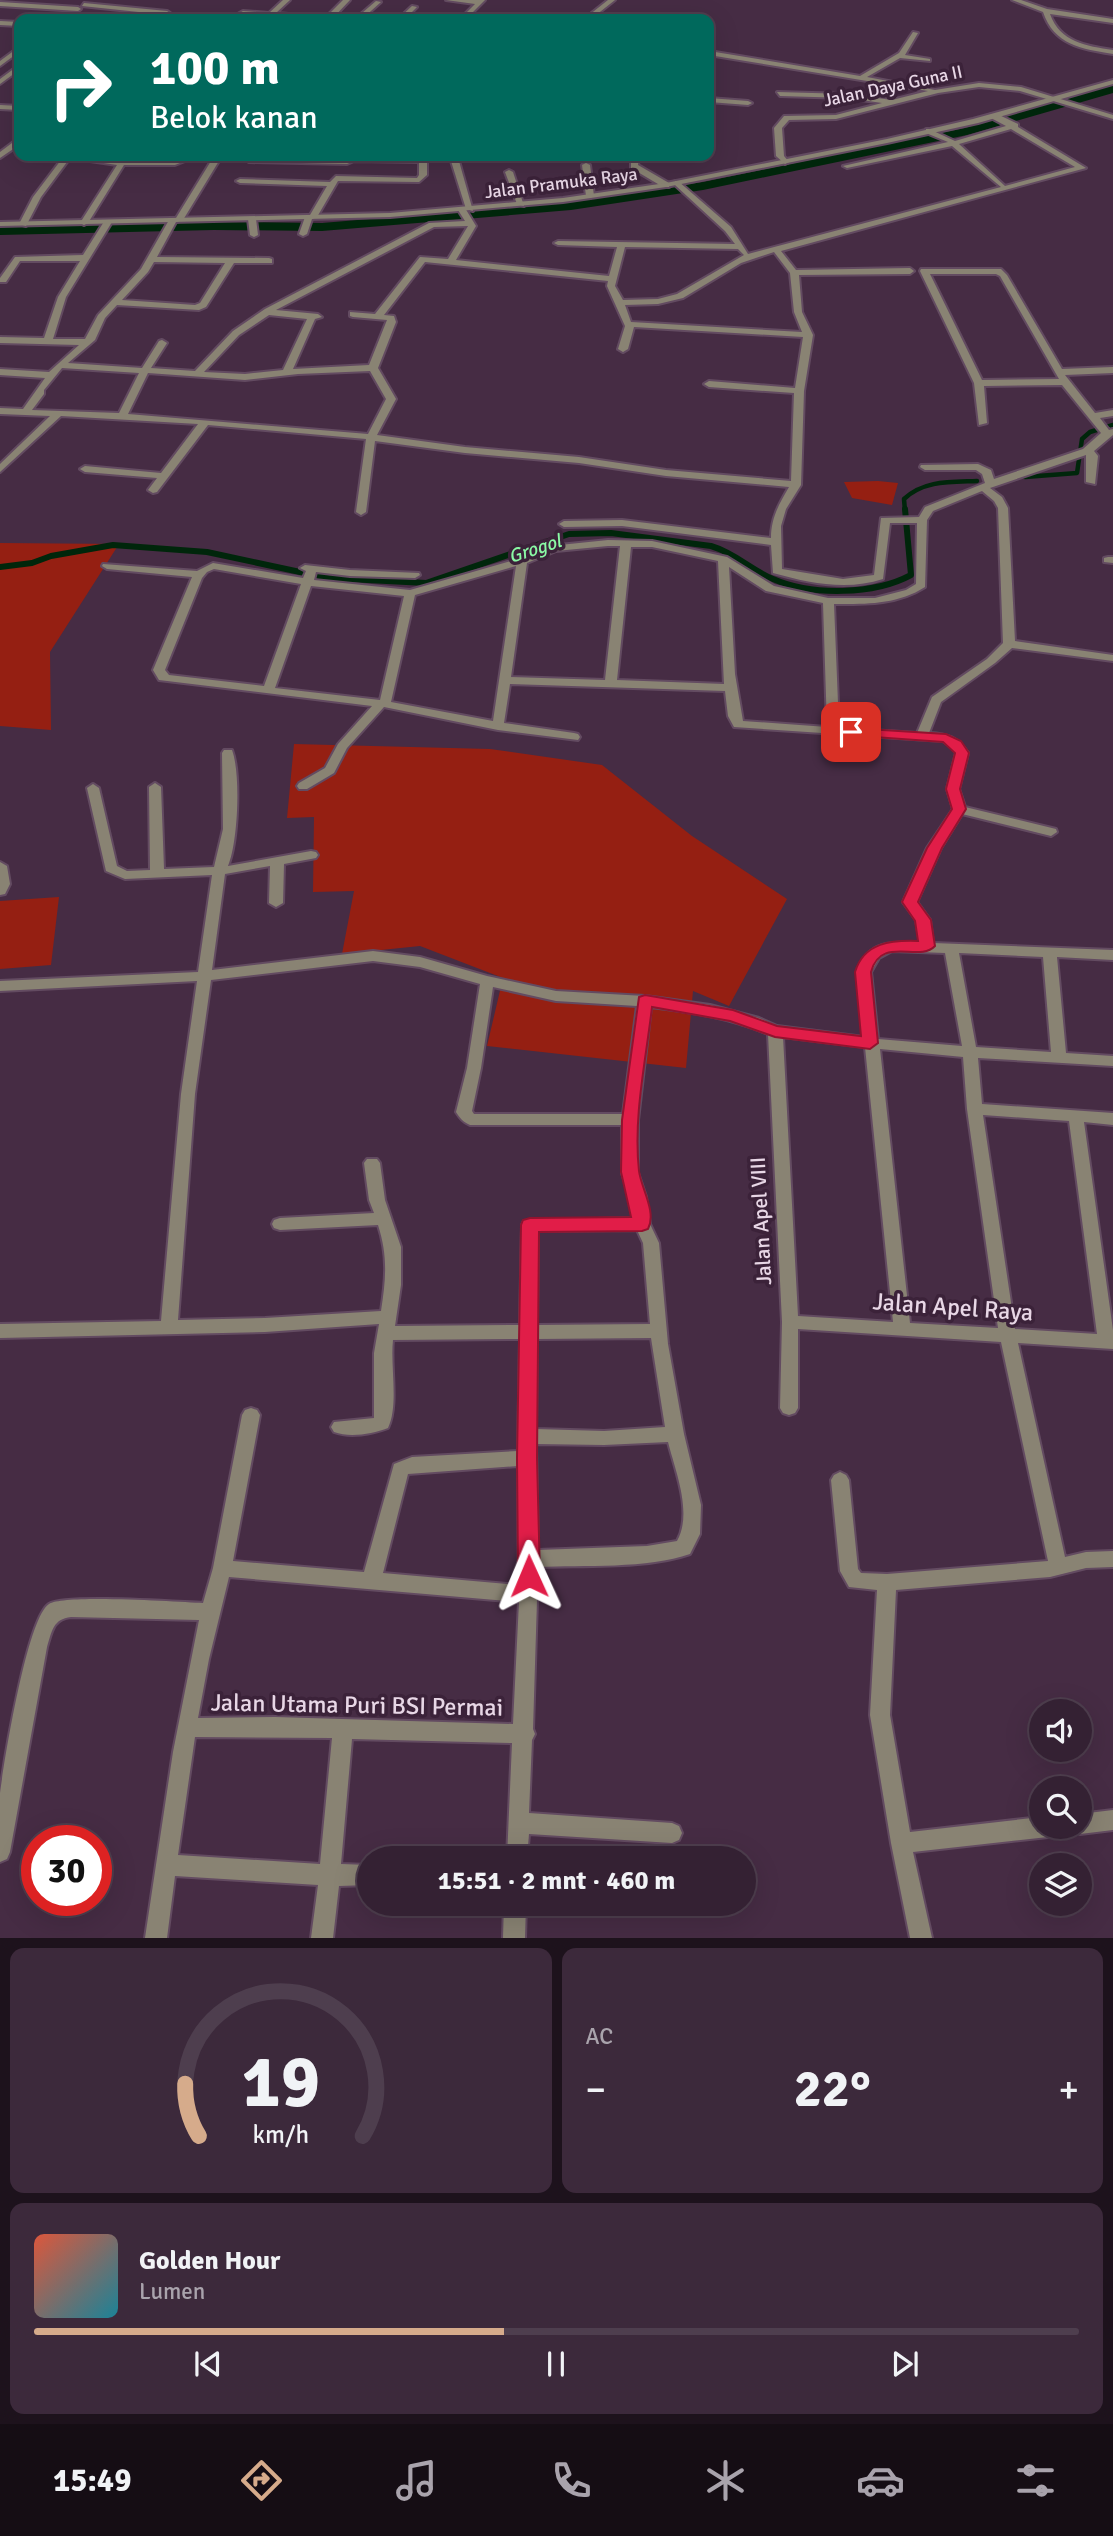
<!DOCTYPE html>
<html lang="id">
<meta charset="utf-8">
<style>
:root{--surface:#342133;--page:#3c293b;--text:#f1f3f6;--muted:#a9a3ac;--line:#4e3e4e;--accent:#d6ab8b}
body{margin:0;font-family:Signika,sans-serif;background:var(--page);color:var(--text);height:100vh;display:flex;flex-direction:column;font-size:26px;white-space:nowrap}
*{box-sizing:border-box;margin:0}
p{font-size:23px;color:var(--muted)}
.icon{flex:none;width:38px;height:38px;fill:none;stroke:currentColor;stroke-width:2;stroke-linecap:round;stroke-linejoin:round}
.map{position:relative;height:1938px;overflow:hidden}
.sheet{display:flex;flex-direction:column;gap:10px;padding:10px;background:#1d121c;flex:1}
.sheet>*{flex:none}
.guide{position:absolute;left:14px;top:14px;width:700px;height:147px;border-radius:14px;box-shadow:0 7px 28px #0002,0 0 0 2px var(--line);background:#00695c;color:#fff;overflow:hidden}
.tools{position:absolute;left:1029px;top:1699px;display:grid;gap:14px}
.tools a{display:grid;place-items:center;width:63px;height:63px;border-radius:50%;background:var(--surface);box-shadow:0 7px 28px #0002,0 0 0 2px var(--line);font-size:35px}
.speed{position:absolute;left:21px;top:1825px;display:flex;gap:14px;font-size:35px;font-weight:700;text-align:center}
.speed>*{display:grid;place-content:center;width:91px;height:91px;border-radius:50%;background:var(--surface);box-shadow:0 7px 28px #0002,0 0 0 2px var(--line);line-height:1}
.speed .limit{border:10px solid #d22;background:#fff;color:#111}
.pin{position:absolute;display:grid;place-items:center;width:60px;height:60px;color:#fff;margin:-30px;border-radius:14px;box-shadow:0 4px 10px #0006}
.me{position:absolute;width:77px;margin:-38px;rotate:359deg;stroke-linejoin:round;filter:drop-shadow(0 0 5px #0008)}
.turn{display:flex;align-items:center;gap:24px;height:147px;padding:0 21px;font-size:32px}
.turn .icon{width:91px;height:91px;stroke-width:2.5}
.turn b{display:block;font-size:49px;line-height:60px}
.big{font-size:52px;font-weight:800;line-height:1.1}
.sheet .tile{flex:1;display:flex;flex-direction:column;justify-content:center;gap:10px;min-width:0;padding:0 24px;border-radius:14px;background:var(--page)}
.sheet .dial{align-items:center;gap:0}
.dial svg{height:182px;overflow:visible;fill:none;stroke:var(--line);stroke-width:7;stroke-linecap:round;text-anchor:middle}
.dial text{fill:var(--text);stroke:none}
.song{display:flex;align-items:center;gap:21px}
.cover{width:84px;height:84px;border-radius:10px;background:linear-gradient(135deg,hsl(10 70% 55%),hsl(190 70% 35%))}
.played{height:7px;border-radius:4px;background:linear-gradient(90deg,var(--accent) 45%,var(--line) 45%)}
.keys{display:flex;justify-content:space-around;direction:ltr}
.heat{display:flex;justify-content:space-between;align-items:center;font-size:38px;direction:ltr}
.sheet .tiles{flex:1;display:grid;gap:10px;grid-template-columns:1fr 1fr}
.tile:last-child{grid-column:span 2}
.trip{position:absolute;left:357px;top:1846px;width:399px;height:70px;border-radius:35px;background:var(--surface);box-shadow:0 7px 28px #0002,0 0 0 2px var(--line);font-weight:800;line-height:70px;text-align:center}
.menu{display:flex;height:112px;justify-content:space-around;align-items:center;background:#150d14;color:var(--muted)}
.menu .icon{width:49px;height:49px}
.menu .selected{color:var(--accent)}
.menu b{font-size:32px;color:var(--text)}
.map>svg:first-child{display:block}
</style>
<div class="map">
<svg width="1113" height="1938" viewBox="0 0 1113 1938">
<rect width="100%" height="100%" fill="#462c44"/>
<!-- green -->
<path fill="#951f12" d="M878 481 898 483 892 505 852 498 844 482Z
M0 543 119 544 50 652 51 730 0 726Z
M294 744 490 749 602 765 692 836 787 899 729 1006 693 991 686 1068 487 1046 503 978 420 946 342 954 354 891 313 892 314 817 287 818Z
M59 897 51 965 0 969V901Z"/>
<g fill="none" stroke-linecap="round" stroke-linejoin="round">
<!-- stream-far1 -->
<path stroke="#00260b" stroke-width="4.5" d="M1025 477 1077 473 1082 439 1090 432 1113 425
M905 511 904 499C924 480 951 482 977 481"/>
<!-- stream -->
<path stroke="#00260b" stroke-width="6" d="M0 567 32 563 51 556 113 545 207 552 328 578 426 583 569 534 611 533 711 546C735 553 751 570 773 579 812 596 874 595 911 575L905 509"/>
<!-- canal -->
<path fill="#00260b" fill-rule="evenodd" d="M1113 85V93L967 135 703 190 571 210 322 231 214 230 0 235V227L214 222 322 223 571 202 703 182 965 128Z"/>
<!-- minor casing -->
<g stroke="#634b61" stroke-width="4">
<path id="minor" d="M283 0H290L276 13 326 17 343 0H350L332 19 244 15 236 19H229L243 11 269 13Z
M446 0H485L466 19H460L475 4Z
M608 0H615L591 19H584Z
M1012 0H1021L1047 9 1113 19V23L1050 14C1060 42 1086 46 1113 50V54C1082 49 1054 45 1043 12Z
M376 1 381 2 362 19H355Z
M0 2 78 7 81 9 78 11 0 6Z
M84 3 167 11 170 13 167 15 82 6Z
M412 6 417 7 405 19H398Z
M0 21 19 22V26L0 25Z
M913 32 918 33 905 55 930 59V61L900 58 867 77 935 90 979 83 1021 87 1113 115V119L1020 91 979 87 938 93 836 119 789 120 782 128 784 156 789 162 785 164 776 156 774 128 784 116 836 115 882 103 848 98 780 96 777 92 848 94 892 100 928 91 709 55V51L860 76 899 53Z
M19 47V52L0 66V61Z
M19 65V70L0 84V79Z
M709 98 748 101 752 103 748 105 709 102Z
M0 105 19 106V110L0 109Z
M991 114H997L1018 124V127L1086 168 781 251 796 270 910 268 914 271 910 274 799 275 802 312 813 335 804 391 801 485 786 509 781 526 782 569 843 579 874 575 881 518 919 517 925 507 985 483 982 474 976 470H925L920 467 921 465 978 464 991 470 994 479 1083 449 1101 433 1062 385 984 386 987 423 979 425 974 383 920 271 921 269H1001L1007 275 1062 369 1113 367V373L1065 375 1095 413 1113 410V416L1100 418 1109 430 1113 429V435L1094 451 1098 456 1095 484 1086 482V455L990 488 1002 497 1008 508 1015 641 1113 655V661L1012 648 995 663 941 702 929 733C948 734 957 737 968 753L959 789 965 807 1056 829 1057 832 1051 836 962 814 941 848 917 902 930 920 933 943 1113 950V960L1057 957 1066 1053 1113 1056V1066L978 1058 982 1104 1113 1113V1125L1084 1122 1113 1330V1349L1018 1343 1065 1557 1086 1552 1113 1551V1567L1086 1568 1050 1577 896 1590 890 1715 910 1832 1041 1817V1827H1058L1055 1834 1048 1837 913 1852 932 1938H910L891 1843 870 1715 877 1590 849 1587 840 1571 831 1480 834 1475 840 1472 846 1475 849 1480 858 1569 861 1573 887 1574 1048 1561 1001 1342 798 1329V1408L795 1413 789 1415 783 1413 780 1408 782 1322 768 1034C730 1018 692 1012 651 1007L638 1120V1173L646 1197 650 1224 659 1243 668 1344 684 1434 701 1505 700 1534 690 1554C648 1569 583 1565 538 1567L533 1729 535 1734 532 1740 529 1813 672 1823 679 1826 682 1833 679 1840 672 1843 529 1834 527 1858H507L512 1743 352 1739 341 1864 369 1865V1885L339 1886 333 1938H311L318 1885 175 1876 167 1938H145L173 1752 199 1620 71 1617C53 1619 52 1631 47 1647L10 1852 7 1859 0 1862C0 1840 0 1816 0 1793 4 1762 27 1618 49 1604 65 1594 177 1602 203 1603L213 1568 242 1415 245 1410 251 1408 257 1410 260 1415 233 1561 364 1572 394 1464 412 1457 518 1451 520 1339 393 1340C390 1366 399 1405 388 1428 372 1434 350 1438 334 1432L331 1427 334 1422 374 1418V1353L379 1324 265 1332 0 1338V1324L161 1321 181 1094 197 981 0 991V981L198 972 212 875 125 879 106 871 87 788 93 784 99 788 117 866 127 871 150 870 149 787 155 783 161 787 164 869 214 867 223 829 222 753 224 750H232C241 774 238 842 228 866L311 851 316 852 318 855 316 858 284 864 283 903 276 907 269 903 270 866 225 874 212 970 373 951 420 957 487 976 556 991 645 996 710 1005 759 1018 777 1026 864 1037 857 972C867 941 892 941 920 943L916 920 903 902 927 848 953 809 947 789 956 753 952 747 943 741 734 727 728 716 725 691 510 684 504 723 574 733 578 734 580 737 578 740 498 730 384 707 347 748 334 773 307 789H299L297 786 299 783 325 768 338 744 372 706 159 680 153 670 192 577 107 569 102 566 103 564 197 571 213 563 303 578 306 571 300 568 305 565 350 570 419 573 420 575 415 578 350 576 316 572 314 580 410 590 518 559 550 546 608 540 652 541 727 557 774 586 828 598H875L906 590 916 584 917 523H890L883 579C847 591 809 583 773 573L771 545 622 526 564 527 559 524 564 521 622 520 771 538C771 518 779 504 789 487L666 476 579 463 465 453 375 441 366 512 361 515 356 512 366 439 208 425 157 492 153 493 148 490 157 478 85 472 80 469 85 466 161 473 198 424 61 416 0 472V464L50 416 0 414V408L23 409 45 378 0 375V369L49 372 79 345 0 343V337L44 338 58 297 80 261H20L6 282H0V278L15 257 83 255 105 220H111L112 222 66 297 53 339H85L98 315 141 269 169 220 176 218 211 161 190 159 175 165H124L88 223 84 225 80 223 117 165 70 158 41 197 26 226 19 224 33 197 64 156C84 156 113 163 129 156L133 158 130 161H174L185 156H222L183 220 176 222 157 257 269 258 272 259V263H234L206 307 199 310 117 305 105 318 95 340 68 363 142 368 159 341 162 340 167 343 151 368 195 371 233 331 265 309 429 223 465 221 458 210 459 208H465L476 226 456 260 609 276 617 247 558 245 554 243 558 241 735 244 725 231 675 185V181H678L731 227 748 254 1001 187 952 146 847 168 843 166 948 142 926 133V129H929L955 141 1006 126 991 118ZM1011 129 1075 167 1005 186 959 144ZM468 226 448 259 420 257 375 314 350 312V316L353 317 387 320 369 365 293 369 315 319 322 317 318 314 276 310 434 227ZM625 247 738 249 744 255 677 294 658 299 623 300 615 286ZM774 252 790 273 794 312 802 332 631 322 625 305 658 304 683 298 741 263ZM154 262 225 263 200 303 195 305 122 300 148 272ZM425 262 608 281 607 286 625 326 618 349 623 352 628 349 634 327 803 337 795 388 709 381 704 384 709 387 794 393 791 481 666 470 579 457 465 447 377 435 396 399 378 368 396 322 394 316 384 315ZM930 274H996L1000 276 1059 379 982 380ZM269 315 307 319 283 370 245 374 204 372 239 335ZM62 368 139 373 119 413 32 410 44 394V390ZM370 371 386 399 368 434 128 414 148 373 245 380 298 374ZM982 491 994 501 998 508 1003 643 987 659 932 697 917 733 839 728 834 604C865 604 897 605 925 587L927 520 933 511ZM608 546H620L605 680 511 677 527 563 556 551ZM631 547H652L718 561 724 684 617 680ZM516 566 493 721 391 702 415 595ZM729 567 766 591 823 603 827 727 743 721 735 674ZM214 569 301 584 264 686 169 675 165 670 202 578 207 572ZM311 586 404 596 380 700 275 688ZM892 951 945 953 962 1046 878 1039 871 972 879 958ZM959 953 1043 957 1051 1052 976 1047ZM373 961 420 967 480 984 467 1068 456 1112C460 1118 463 1122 470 1125H622V1173L630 1197 633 1218 524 1221 522 1225 520 1325 395 1326 401 1285V1247L385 1200 380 1163 377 1159H367L364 1163 369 1200 374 1213 280 1218 274 1220 272 1224 274 1228 280 1230 378 1225C388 1256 386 1279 381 1311L265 1318 178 1320 195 1094 211 980ZM493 987 556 1001 637 1006 623 1114H474L472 1111 481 1068ZM783 1037 865 1047 893 1322 798 1316ZM880 1049 963 1057 967 1109 998 1328 910 1323ZM983 1115 1069 1121 1097 1334 1015 1329ZM637 1230 643 1243 650 1324 537 1325 538 1231ZM651 1338 665 1427 604 1431 536 1429 537 1339ZM668 1442C675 1470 693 1513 677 1541L647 1546 538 1550 536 1444 604 1445ZM518 1466 519 1585 383 1573 408 1474ZM229 1577 519 1602 513 1724 275 1717 198 1718 209 1659ZM195 1737 332 1738 320 1864 178 1855Z
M16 140H19V145L0 158V152Z
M456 156H464L459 161 473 211 466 209 451 161Z
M631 156H639L638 165 669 183V187H663L631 168Z
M352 157 423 158 427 160V175L419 182 338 181 317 217 312 219 307 234 303 236 299 234 305 217 310 215 327 186 240 183 236 181 240 179 330 182 336 176 417 178 419 175V162L354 161 347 164 249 162 245 160 249 158 345 160Z
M586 163 590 165 594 196 590 198 586 196 582 165Z
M509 170 513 172 524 206 517 204 505 172Z
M252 217 256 219 258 235 254 237 250 235 248 219Z
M1108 557H1113V563L1104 562V558Z
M0 862 7 866 10 884 5 894 0 895Z
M1113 1810V1830L1080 1834 1073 1831 1071 1827H1080V1814Z
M504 1904H526L525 1938H503Z"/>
</g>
<!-- tertiary casing -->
<g stroke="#634b61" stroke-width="4">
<path id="tertiary" d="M1113 80V84L978 123 887 143 666 187 563 202 390 217 0 226V222L390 213 563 198 666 183 887 139 973 119Z"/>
</g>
<!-- minor -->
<use href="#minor" fill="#898373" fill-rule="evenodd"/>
<!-- tertiary -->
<use href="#tertiary" fill="#898373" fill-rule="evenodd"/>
</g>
<!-- route -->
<path fill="#e11d48" stroke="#92132f" stroke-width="2" d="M851 728 946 734 961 741 969 753 960 789 966 809 942 848 918 902 931 920 935 946C919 963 881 935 871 972L878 1043 870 1049 775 1037 730 1021 652 1007C646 1060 633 1117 639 1171 641 1188 657 1212 648 1229L642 1231 539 1232 537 1458 540 1576 536 1583 529 1586 521 1583 518 1576 517 1458 521 1225 523 1220 530 1218 631 1217 621 1172 622 1120 639 997 645 995 733 1010 777 1026 861 1036 855 972C864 942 892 940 918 941L915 921 902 902 927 848 952 809 946 789 955 753 943 742 846 735 844 732Z"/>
<g text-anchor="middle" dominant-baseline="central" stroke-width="7" stroke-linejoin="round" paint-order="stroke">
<!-- far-street labels -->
<g font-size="18" fill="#e8d7e6" stroke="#3b2239">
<text transform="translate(893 86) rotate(-12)">Jalan Daya Guna II</text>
<text transform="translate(561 183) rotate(-7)">Jalan Pramuka Raya</text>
</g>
<!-- far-water labels -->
<g font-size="19" font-style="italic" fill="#8afaa5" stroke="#3b2239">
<text transform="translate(535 549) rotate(-18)">Grogol</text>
</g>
<!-- street labels -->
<g font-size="21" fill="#e8d7e6" stroke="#3b2239">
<text transform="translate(761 1221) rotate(-93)">Jalan Apel VIII</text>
</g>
<!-- near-street labels -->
<g font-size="24" fill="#e8d7e6" stroke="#3b2239">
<text transform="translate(953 1307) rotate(4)">Jalan Apel Raya</text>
<text transform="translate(357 1705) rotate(1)">Jalan Utama Puri BSI Permai</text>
</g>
</g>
</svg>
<div class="tools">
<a><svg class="icon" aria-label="sound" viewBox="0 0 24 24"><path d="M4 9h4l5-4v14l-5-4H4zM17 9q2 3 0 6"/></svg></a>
<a><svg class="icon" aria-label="search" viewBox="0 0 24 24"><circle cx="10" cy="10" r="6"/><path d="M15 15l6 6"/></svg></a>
<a><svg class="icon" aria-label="layers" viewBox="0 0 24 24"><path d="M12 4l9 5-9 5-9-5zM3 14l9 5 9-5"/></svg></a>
</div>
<div class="speed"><div class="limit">30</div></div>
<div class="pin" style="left:851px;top:732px;background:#d93025"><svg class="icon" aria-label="arrive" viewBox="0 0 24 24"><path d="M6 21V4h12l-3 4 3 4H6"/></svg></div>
<svg class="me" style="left:529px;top:1576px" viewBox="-20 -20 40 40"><path d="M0-17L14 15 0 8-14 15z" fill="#e11d48" stroke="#fff" stroke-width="4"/></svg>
<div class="trip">15:51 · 2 mnt · 460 m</div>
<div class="guide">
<div class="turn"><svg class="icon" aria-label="right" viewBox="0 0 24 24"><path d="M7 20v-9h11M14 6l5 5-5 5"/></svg><div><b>100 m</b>Belok kanan</div></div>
</div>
</div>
<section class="sheet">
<div class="tiles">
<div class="tile dial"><svg viewBox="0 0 100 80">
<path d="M14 69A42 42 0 1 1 86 69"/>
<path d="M14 69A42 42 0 0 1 8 46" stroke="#d6ab8b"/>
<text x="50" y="56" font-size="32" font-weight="700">19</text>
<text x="50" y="72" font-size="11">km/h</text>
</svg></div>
<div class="tile"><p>AC</p>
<div class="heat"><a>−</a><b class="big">22°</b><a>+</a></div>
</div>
<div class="tile">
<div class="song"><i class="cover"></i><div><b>Golden Hour</b><p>Lumen</p></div></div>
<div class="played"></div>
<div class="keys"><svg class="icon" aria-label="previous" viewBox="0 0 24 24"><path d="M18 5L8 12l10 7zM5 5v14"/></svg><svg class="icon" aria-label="pause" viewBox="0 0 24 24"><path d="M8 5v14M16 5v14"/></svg><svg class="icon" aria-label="next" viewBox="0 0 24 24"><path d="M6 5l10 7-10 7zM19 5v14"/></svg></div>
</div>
</div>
</section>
<nav class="menu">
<b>15:49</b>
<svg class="icon selected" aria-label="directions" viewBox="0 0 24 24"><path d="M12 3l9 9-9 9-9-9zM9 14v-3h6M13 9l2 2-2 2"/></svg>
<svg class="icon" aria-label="music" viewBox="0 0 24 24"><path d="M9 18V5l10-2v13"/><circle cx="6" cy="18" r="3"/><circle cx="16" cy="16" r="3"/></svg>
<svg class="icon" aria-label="phone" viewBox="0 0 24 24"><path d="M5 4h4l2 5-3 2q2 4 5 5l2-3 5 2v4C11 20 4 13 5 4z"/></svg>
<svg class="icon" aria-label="climate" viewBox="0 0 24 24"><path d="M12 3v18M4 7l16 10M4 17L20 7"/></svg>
<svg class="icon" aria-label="car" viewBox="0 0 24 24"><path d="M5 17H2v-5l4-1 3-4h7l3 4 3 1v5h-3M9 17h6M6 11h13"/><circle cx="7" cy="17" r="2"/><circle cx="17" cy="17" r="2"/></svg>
<svg class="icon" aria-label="filters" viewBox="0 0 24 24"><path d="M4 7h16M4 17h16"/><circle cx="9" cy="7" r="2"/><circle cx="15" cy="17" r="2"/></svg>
</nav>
